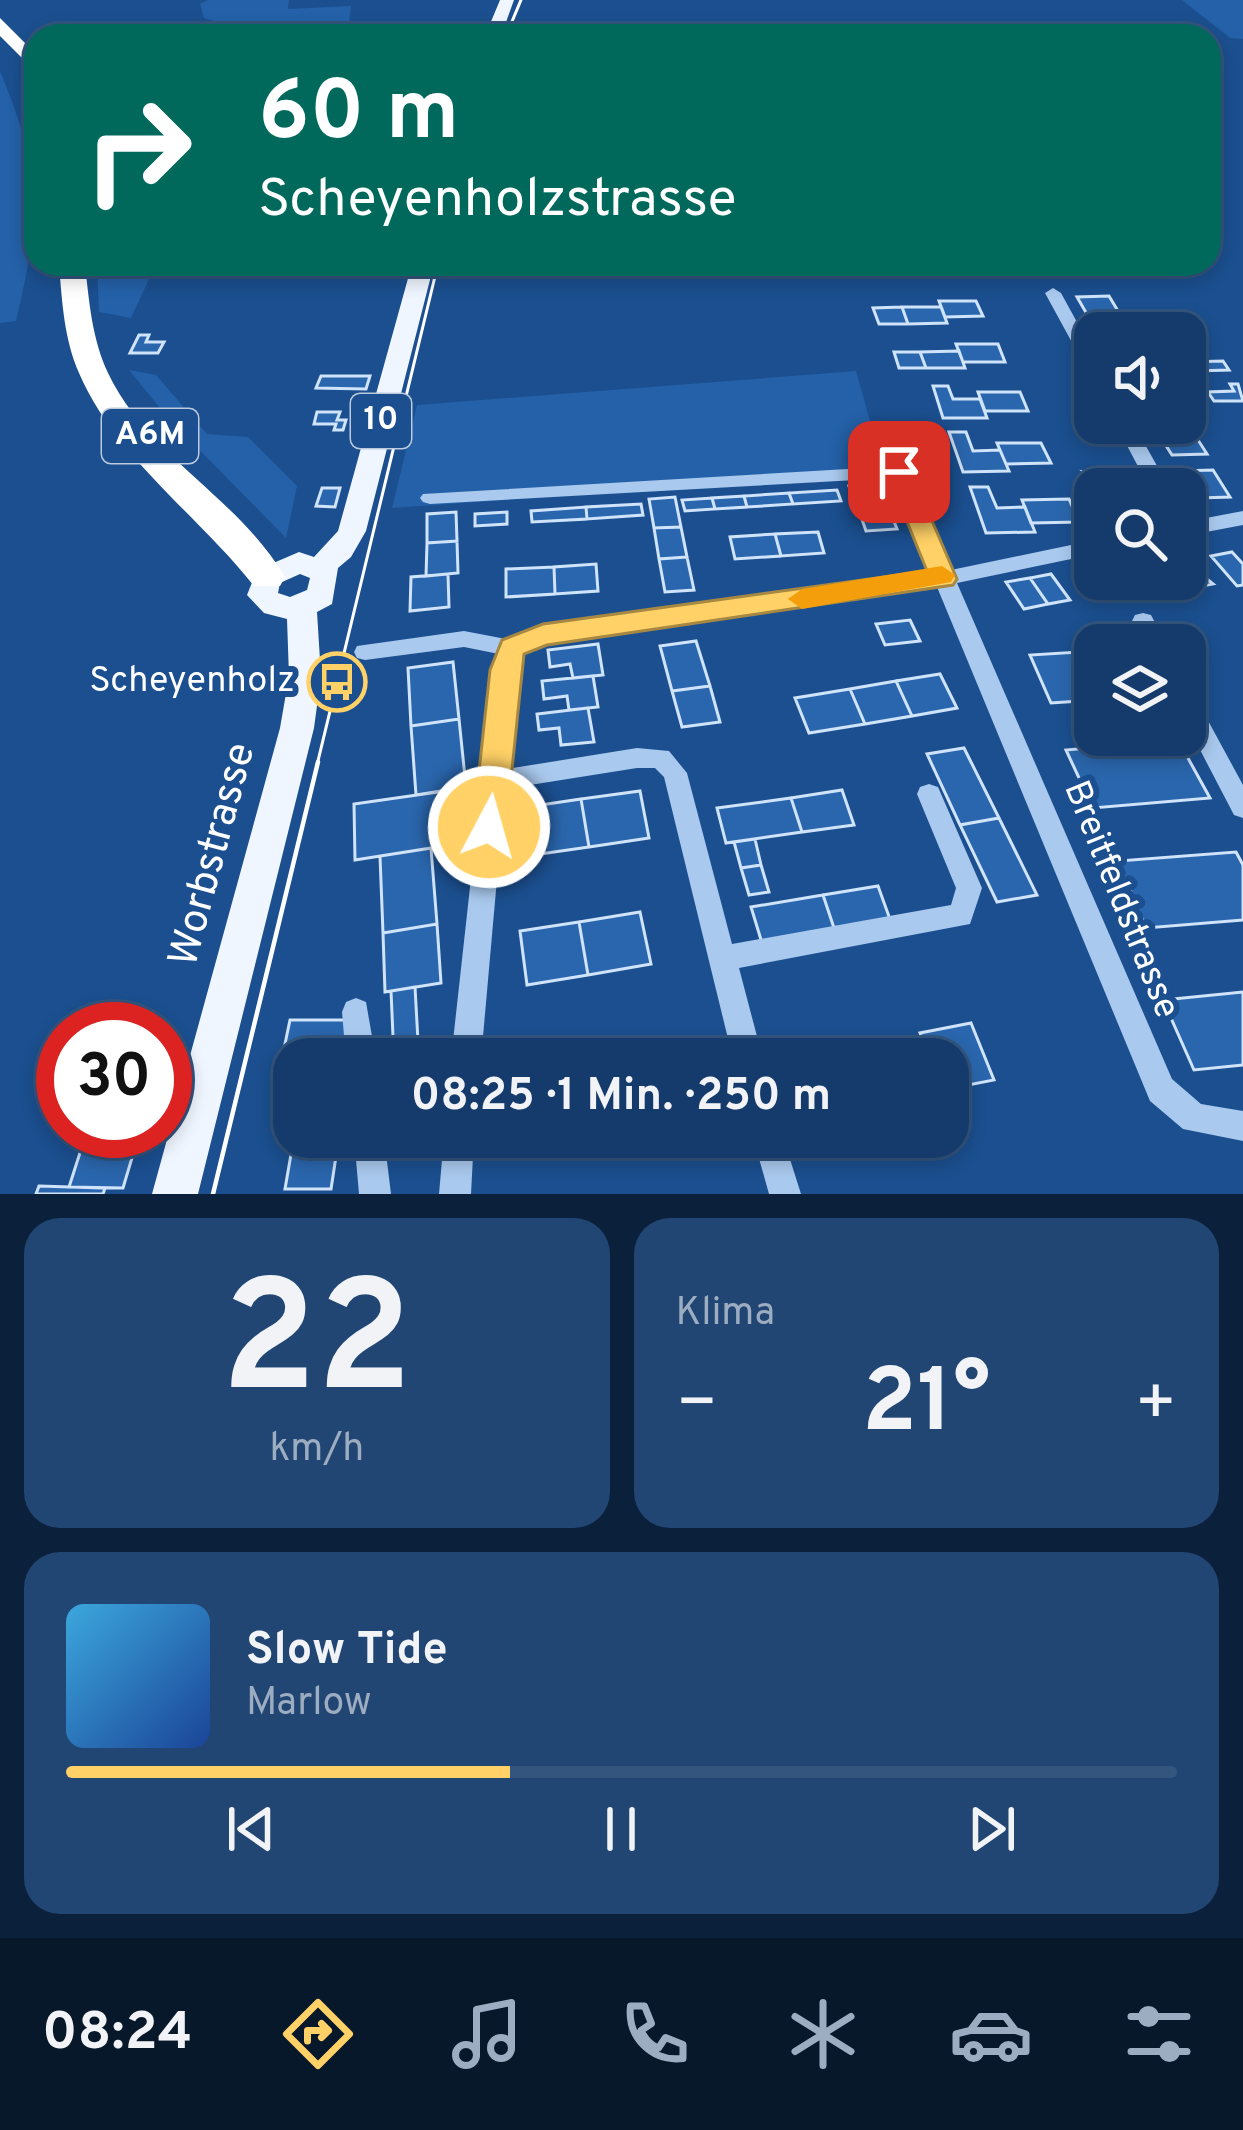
<!DOCTYPE html>
<html lang="de">
<meta charset="utf-8">
<style>
:root{--surface:#143b6b;--page:#214673;--text:#f1f3f6;--muted:#9dadc1;--line:#33557e;--accent:#ffd166}
body{margin:0;font-family:Overpass,sans-serif;background:var(--page);color:var(--text);height:100vh;display:flex;flex-direction:column;font-size:45px;white-space:nowrap}
*{box-sizing:border-box;margin:0}
p{font-size:39px;color:var(--muted)}
.icon{flex:none;width:66px;height:66px;fill:none;stroke:currentColor;stroke-width:2;stroke-linecap:round;stroke-linejoin:round}
.map{position:relative;height:1194px;overflow:hidden}
.drawer{display:flex;flex-direction:column;gap:24px;padding:24px;background:#0b203b;flex:1}
.drawer>*{flex:none}
.hud{position:absolute;left:24px;top:24px;width:1197px;height:252px;border-radius:36px;box-shadow:0 6px 18px #0003,0 0 0 3px var(--line);background:#00695c;color:#fff;overflow:hidden}
.fabs{position:absolute;left:1074px;top:312px;display:grid;gap:24px}
.fabs a{display:grid;place-items:center;width:132px;height:132px;border-radius:24px;background:var(--surface);box-shadow:0 6px 18px #0003,0 0 0 3px var(--line);font-size:60px}
.speed{position:absolute;left:36px;top:1002px;display:flex;gap:24px;font-size:60px;font-weight:700;text-align:center}
.speed>*{display:grid;place-content:center;width:156px;height:156px;border-radius:50%;background:var(--surface);box-shadow:0 6px 18px #0003,0 0 0 3px var(--line);line-height:1}
.speed .limit{border:18px solid #d22;background:#fff;color:#111}
.pin{position:absolute;display:grid;place-items:center;width:102px;height:102px;color:#fff;margin:-51px;border-radius:24px;box-shadow:0 6px 18px #0006}
.me{position:absolute;width:132px;margin:-66px;rotate:6deg;stroke-linejoin:round;filter:drop-shadow(0 0 9px #0008)}
.turn{display:flex;align-items:center;gap:42px;height:252px;padding:0 36px;font-size:54px}
.turn .icon{width:156px;height:156px;stroke-width:2.5}
.turn b{display:block;font-size:84px;line-height:102px}
.big{font-size:90px;font-weight:700;line-height:1.1}
.drawer .card{flex:1;display:flex;flex-direction:column;justify-content:center;gap:18px;min-width:0;padding:0 42px;border-radius:36px;background:var(--page)}
.drawer .dial{align-items:center;gap:0}
.dial b{font-size:156px;line-height:1}
.song{display:flex;align-items:center;gap:36px}
.cover{width:144px;height:144px;border-radius:18px;background:linear-gradient(135deg,hsl(200 70% 55%),hsl(220 70% 35%))}
.played{height:12px;border-radius:6px;background:linear-gradient(90deg,var(--accent) 40%,var(--line) 40%)}
.keys{display:flex;justify-content:space-around;direction:ltr}
.heat{display:flex;justify-content:space-between;align-items:center;font-size:66px;direction:ltr}
.drawer .tiles{flex:1;display:grid;gap:24px;grid-template-columns:1fr 1fr}
.card:last-child{grid-column:span 2}
.trip{position:absolute;left:273px;top:1038px;width:696px;height:120px;border-radius:36px;background:var(--surface);box-shadow:0 6px 18px #0003,0 0 0 3px var(--line);font-weight:700;line-height:120px;text-align:center}
.tab-bar{display:flex;height:192px;justify-content:space-around;align-items:center;background:#08182b;color:var(--muted)}
.tab-bar .icon{width:84px;height:84px}
.tab-bar .selected{color:var(--accent)}
.tab-bar b{font-size:54px;color:var(--text)}
.map>svg:first-child{display:block}
</style>
<div class="map">
<svg width="1243" height="1194" viewBox="0 0 1243 1194">
<rect width="100%" height="100%" fill="#1b4f8f"/>
<!-- green -->
<path fill="#2461a8" d="M208 0H289L288 9 351 6 349 23 237 28 204 18 200 4Z
M1182 0H1243V39L1230 38Z
M0 71C42 172 41 216 16 321L0 323Z
M97 264H156L131 318 99 312Z
M129 370 156 375 207 434 248 437 297 486 286 538 168 418Z
M856 371 885 474 392 508 417 405Z"/>
<!-- building -->
<path fill="#2a66ad" stroke="#cfe3fa" stroke-width="3" d="M1109 296 1121 316H1088L1077 297Z
M939 301H976L983 316 945 317Z
M902 307 908 324H879L873 308Z
M902 307H941L947 323 908 324Z
M139 335H149L146 342H164L158 353H130Z
M956 344H998L1005 362H963Z
M959 351 965 368H926L920 352Z
M894 352H920L926 368H899Z
M1223 361 1229 370 1194 371 1188 362Z
M321 376H370L366 389 316 388Z
M1230 384H1238L1243 401H1214L1208 392 1234 391Z
M933 386H948L953 399H980L987 418H943Z
M978 392H1020L1028 411H985Z
M317 412H340L337 420H346L343 430H334L336 424H314Z
M1191 429 1207 454 1172 455 1165 444 1181 443 1172 430Z
M949 432H966L973 451 1000 450 1009 471 963 472Z
M997 443H1041L1051 463 1006 464Z
M1213 470 1230 497 1198 498 1182 471Z
M1084 472 1132 479 1137 489H1103Z
M880 484 888 506 858 508 849 486Z
M970 487H988L997 508 1025 507 1035 532 986 533Z
M322 488H340L335 507 316 506Z
M837 490 841 501 793 504 789 493Z
M789 493 793 504 747 507 744 496Z
M744 496 747 507 715 509 712 498Z
M675 497 681 527 654 528 649 499Z
M712 498 715 509 685 511 682 500Z
M1069 499 1079 522 1031 523 1022 500Z
M641 504 643 515 587 519 586 507Z
M888 506 897 529 866 531 858 508Z
M586 507 587 519 532 522 531 511Z
M456 512 457 541 427 543V514Z
M507 512V524L475 526V514Z
M681 527 687 557 659 559 654 528Z
M818 532 824 553 781 556 775 534Z
M775 534 781 556 735 559 730 537Z
M457 541 458 573 426 576 427 543Z
M1232 552 1243 564V585L1237 586 1211 556Z
M687 557 694 590 665 592 659 559Z
M1185 561 1213 584 1166 593 1154 579H1185Z
M596 564 598 591 555 594 554 567Z
M554 567 555 594 506 597V569Z
M448 574 449 607 410 611 411 577Z
M1051 574 1070 600 1048 604 1030 578Z
M1030 578 1048 604 1024 609 1006 582Z
M1123 579 1134 592 1100 600 1084 580Z
M910 620 920 641 885 645 876 624Z
M696 641 710 686 672 691 660 646Z
M598 644 603 675 573 678 570 664 550 667 548 650Z
M1095 651V700L1051 703 1030 655Z
M453 662 459 719 411 726 408 668Z
M940 674 957 708 912 716 896 681Z
M593 676 598 707 569 710 567 696 544 699 542 681Z
M896 681 912 716 865 724 850 689Z
M710 686 720 722 682 727 672 691Z
M850 689 865 724 809 733 795 698Z
M588 708 594 742 561 745 559 728 539 730 537 714Z
M459 719 466 787 416 795 411 726Z
M1178 740 1210 798 1093 808 1066 750Z
M964 748 999 818 960 825 927 754Z
M452 790 457 844 355 860 354 804Z
M842 790 854 825 802 832 791 798Z
M640 791 649 838 589 847 581 799Z
M791 798 802 832 726 843 717 808Z
M581 799 589 847 533 855 527 807Z
M999 818 1037 895 997 902 960 825Z
M755 839 761 865 741 868 734 842Z
M431 848 437 924 383 933 380 856Z
M1236 852 1243 865V920L1146 928 1118 861Z
M761 865 769 892 749 895 741 868Z
M878 886 891 922 835 931 823 895Z
M823 895 835 931 762 943 751 907Z
M640 912 651 964 588 975 579 922Z
M579 922 588 975 527 985 520 931Z
M437 924 441 983 385 992 383 933Z
M415 987 419 1059H394L391 991Z
M1243 992V1065L1194 1070 1163 1000Z
M290 1020H349L342 1059 281 1063Z
M971 1023 994 1080 948 1089V1059H930L920 1033Z
M924 1044 930 1059 854 1058Z
M87 1131H140L123 1188 69 1187Z
M294 1137H339L331 1189H285Z
M514 1137H580L581 1138 515 1151Z
M39 1186 101 1188H105L103 1194H36Z"/>
<g fill="none" stroke-linecap="round" stroke-linejoin="round">
<!-- minor -->
<path fill="#a9c9ee" fill-rule="evenodd" d="M1053 288 1061 293 1095 355V375L1087 370 1045 293Z
M1115 423H1133L1170 489H1150Z
M899 466 908 472 951 570 1095 540V554L957 583 1172 1079 1201 1104 1243 1111V1141L1183 1129 1150 1101 937 587 546 643 521 653 516 670 507 769 637 748 669 751 687 773 732 944 951 905 956 888 917 794 920 787 929 784 938 787 982 888 970 924 739 968 763 1059H733L664 777 655 768H637L505 789 481 1059H451L494 670 499 654 464 647 365 660 357 658 354 652 357 646 464 631 511 640 543 627 932 573 892 478 430 504 423 502 420 498 423 494Z
M1243 511V525L1185 536V522Z
M1143 613 1151 615 1167 645H1145L1132 621 1135 615Z
M1185 690 1193 693 1243 785V818L1234 815 1185 721Z
M356 998 366 1002 376 1059H346L342 1012 346 1002Z
M354 1137H384L391 1194H359Z
M444 1137H474L471 1194H439Z
M753 1137H783L801 1194H769Z"/>
<!-- major -->
<path fill="#f0f6ff" fill-rule="evenodd" d="M500 0H514L501 36H485Z
M412 264H434L366 531 351 557 338 568 332 604 317 612 321 676 314 728 198 1194H152L280 728 289 676 287 619 264 613 247 595 257 570 299 552 314 557 338 531ZM300 574 310 578 307 590 290 597 278 593 280 583Z"/>
<!-- highway -->
<path fill="#fff" fill-rule="evenodd" d="M0 18 36 54V72L0 36Z
M59 264H85C89 301 92 339 108 373 148 457 239 498 285 577L280 586H254C198 515 115 457 79 373 64 339 62 301 59 264Z"/>
<!-- tram-far1 -->
<path stroke="#fff" stroke-width="3" d="M506 36 521 0
M317 765 438 264"/>
<!-- tram -->
<path stroke="#fff" stroke-width="4.5" d="M213 1194 318 762"/>
</g>
<!-- route -->
<path fill="#ffd166" stroke="#a68842" stroke-width="3" d="M899 464 911 472 957 579 953 585 547 645 524 654 506 827 501 837H478L473 827 490 670 502 640 543 624 927 571 887 472Z"/>
<!-- slow -->
<path fill="#f59e0b" d="M942 566 955 575 951 582 802 609 788 599 802 589Z"/>
<!-- icons -->
<defs>
<g id="bus-ring" transform="scale(3)"><circle r="9.5" fill="#1b4f8f" stroke="#ffd166" stroke-width="1.5"/><path d="M-5-6H5V4H4V6H2V4H-2V6H-4V4H-5ZM-3.5-4V0h7V-4ZM-3.5 1.2v1.5H-2V1.2ZM2 1.2v1.5H3.5V1.2Z" fill="#ffd166"/></g>
</defs>
<g fill-rule="evenodd">
<use href="#bus-ring" x="337" y="682"/>
</g>
<g text-anchor="middle" dominant-baseline="central" stroke-width="12" stroke-linejoin="round" paint-order="stroke">
<!-- shield labels -->
<g fill="#1b4f8f" stroke="#bbcadd" stroke-width="3">
<rect x="351" y="394" width="60" height="54" rx="9"/>
<rect x="102" y="409" width="96" height="54" rx="9"/>
</g>
<g font-size="33" font-weight="bold" fill="#fff">
<text x="381" y="421">10</text>
<text x="150" y="436">A6M</text>
</g>
<!-- poi labels -->
<g font-size="36" fill="#fff" stroke="#1b4f8f" text-anchor="end">
<text x="295" y="682">Scheyenholz</text>
</g>
<!-- street labels -->
<g font-size="36" fill="#fff" stroke="#1b4f8f">
<text transform="translate(1120 900) rotate(68)">Breitfeldstrasse</text>
</g>
<!-- near-street labels -->
<g font-size="42" fill="#fff" stroke="#1b4f8f">
<text transform="translate(214 855) rotate(-75)">Worbstrasse</text>
</g>
</g>
</svg>
<div class="fabs">
<a><svg class="icon" aria-label="sound" viewBox="0 0 24 24"><path d="M4 9h4l5-4v14l-5-4H4zM17 9q2 3 0 6"/></svg></a>
<a><svg class="icon" aria-label="search" viewBox="0 0 24 24"><circle cx="10" cy="10" r="6"/><path d="M15 15l6 6"/></svg></a>
<a><svg class="icon" aria-label="layers" viewBox="0 0 24 24"><path d="M12 4l9 5-9 5-9-5zM3 14l9 5 9-5"/></svg></a>
</div>
<div class="speed"><div class="limit">30</div></div>
<div class="pin" style="left:899px;top:472px;background:#d93025"><svg class="icon" aria-label="arrive" viewBox="0 0 24 24"><path d="M6 21V4h12l-3 4 3 4H6"/></svg></div>
<svg class="me" style="left:489px;top:827px" viewBox="-20 -20 40 40"><circle r="17" fill="#ffd166" stroke="#fff" stroke-width="3"/><path d="M0-11L8 9 0 5-8 9z" fill="#fff"/></svg>
<div class="trip">08:25 · 1 Min. · 250 m</div>
<div class="hud">
<div class="turn"><svg class="icon" aria-label="right" viewBox="0 0 24 24"><path d="M7 20v-9h11M14 6l5 5-5 5"/></svg><div><b>60 m</b>Scheyenholzstrasse</div></div>
</div>
</div>
<section class="drawer">
<div class="tiles">
<div class="card dial"><b>22</b><p>km/h</p></div>
<div class="card"><p>Klima</p>
<div class="heat"><a>−</a><b class="big">21°</b><a>+</a></div>
</div>
<div class="card">
<div class="song"><i class="cover"></i><div><b>Slow Tide</b><p>Marlow</p></div></div>
<div class="played"></div>
<div class="keys"><svg class="icon" aria-label="previous" viewBox="0 0 24 24"><path d="M18 5L8 12l10 7zM5 5v14"/></svg><svg class="icon" aria-label="pause" viewBox="0 0 24 24"><path d="M8 5v14M16 5v14"/></svg><svg class="icon" aria-label="next" viewBox="0 0 24 24"><path d="M6 5l10 7-10 7zM19 5v14"/></svg></div>
</div>
</div>
</section>
<nav class="tab-bar">
<b>08:24</b>
<svg class="icon selected" aria-label="directions" viewBox="0 0 24 24"><path d="M12 3l9 9-9 9-9-9zM9 14v-3h6M13 9l2 2-2 2"/></svg>
<svg class="icon" aria-label="music" viewBox="0 0 24 24"><path d="M9 18V5l10-2v13"/><circle cx="6" cy="18" r="3"/><circle cx="16" cy="16" r="3"/></svg>
<svg class="icon" aria-label="phone" viewBox="0 0 24 24"><path d="M5 4h4l2 5-3 2q2 4 5 5l2-3 5 2v4C11 20 4 13 5 4z"/></svg>
<svg class="icon" aria-label="climate" viewBox="0 0 24 24"><path d="M12 3v18M4 7l16 10M4 17L20 7"/></svg>
<svg class="icon" aria-label="car" viewBox="0 0 24 24"><path d="M5 17H2v-5l4-1 3-4h7l3 4 3 1v5h-3M9 17h6M6 11h13"/><circle cx="7" cy="17" r="2"/><circle cx="17" cy="17" r="2"/></svg>
<svg class="icon" aria-label="filters" viewBox="0 0 24 24"><path d="M4 7h16M4 17h16"/><circle cx="9" cy="7" r="2"/><circle cx="15" cy="17" r="2"/></svg>
</nav>
